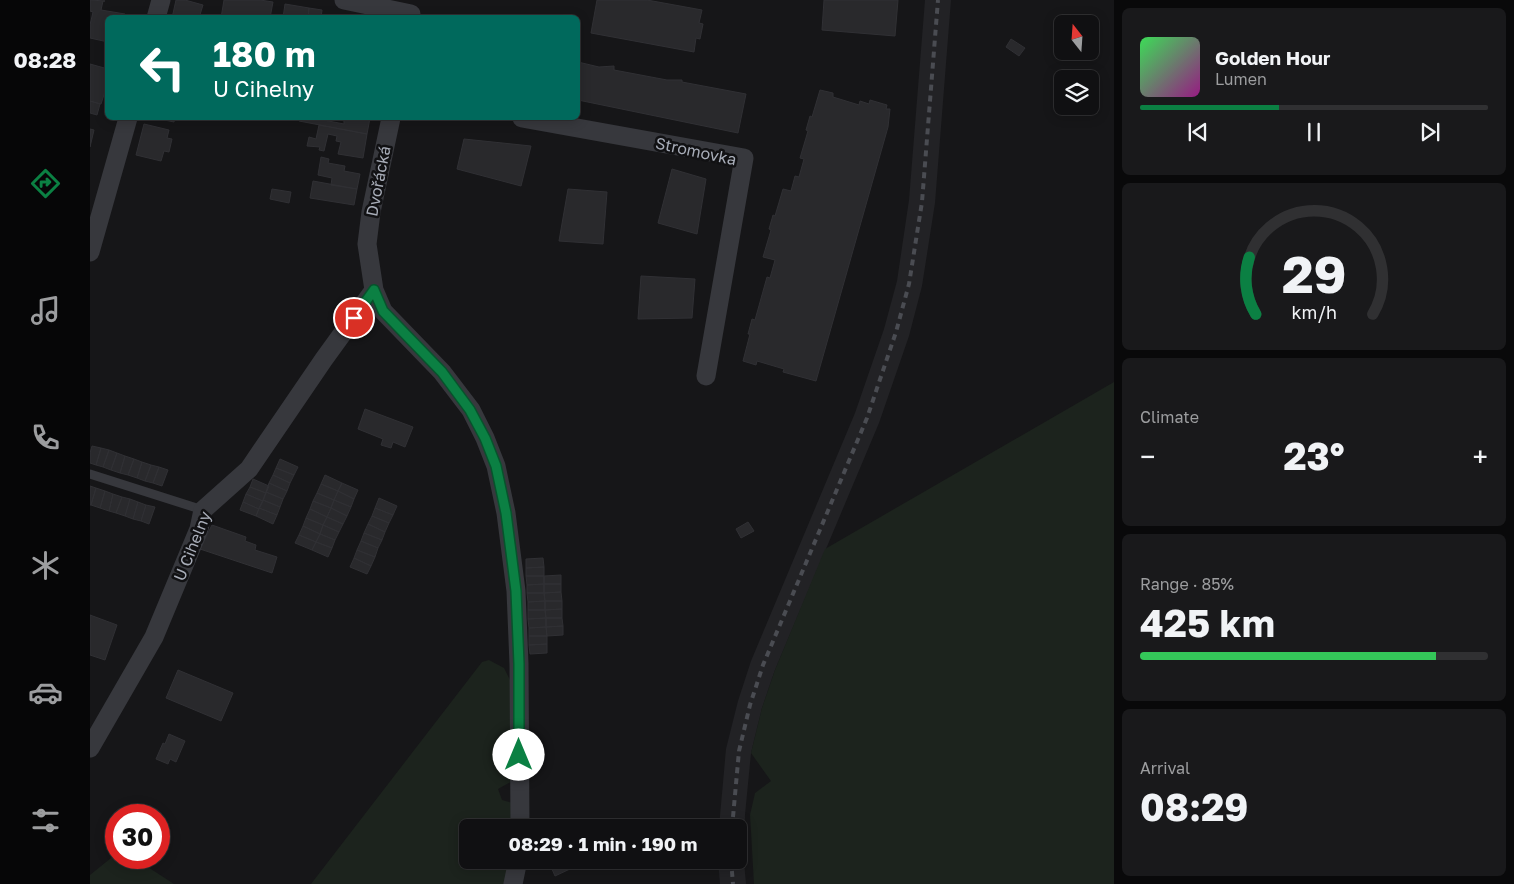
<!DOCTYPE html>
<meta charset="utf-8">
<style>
:root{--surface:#101012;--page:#19191b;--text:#f1f3f6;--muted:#9c9d9f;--line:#303032;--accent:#0b8043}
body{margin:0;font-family:"Golos Text",sans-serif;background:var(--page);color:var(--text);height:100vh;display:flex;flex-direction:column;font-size:19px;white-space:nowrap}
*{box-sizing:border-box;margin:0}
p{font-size:16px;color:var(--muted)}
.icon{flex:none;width:28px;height:28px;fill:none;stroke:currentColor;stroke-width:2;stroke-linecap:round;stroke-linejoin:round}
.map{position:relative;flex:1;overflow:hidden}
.drawer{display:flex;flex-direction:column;gap:8px;padding:8px;background:#09090a;width:400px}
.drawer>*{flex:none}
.banner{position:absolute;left:15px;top:15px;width:475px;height:105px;border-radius:8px;box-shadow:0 2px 12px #0003,0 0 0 1px var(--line);background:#00695c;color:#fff;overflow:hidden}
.needle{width:32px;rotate:343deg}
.fabs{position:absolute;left:964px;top:15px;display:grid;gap:10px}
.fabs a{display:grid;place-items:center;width:45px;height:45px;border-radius:8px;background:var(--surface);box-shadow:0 2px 12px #0003,0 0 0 1px var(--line);font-size:25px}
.speed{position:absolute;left:15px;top:804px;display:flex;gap:10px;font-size:25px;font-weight:700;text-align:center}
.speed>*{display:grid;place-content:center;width:65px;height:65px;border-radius:50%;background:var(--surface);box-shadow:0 2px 12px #0003,0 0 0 1px var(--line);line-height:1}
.speed .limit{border:8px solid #d22;background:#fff;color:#111}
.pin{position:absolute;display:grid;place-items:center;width:42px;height:42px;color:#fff;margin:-21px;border:2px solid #fff;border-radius:50%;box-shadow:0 1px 5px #0007}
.me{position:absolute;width:55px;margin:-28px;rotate:0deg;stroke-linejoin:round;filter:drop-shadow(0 0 4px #0008)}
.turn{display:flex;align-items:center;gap:18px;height:105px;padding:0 25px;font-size:22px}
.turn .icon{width:65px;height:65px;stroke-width:2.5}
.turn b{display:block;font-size:35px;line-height:42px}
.big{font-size:38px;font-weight:700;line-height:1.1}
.drawer .widget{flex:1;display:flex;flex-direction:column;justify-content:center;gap:8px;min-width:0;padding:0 18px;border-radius:8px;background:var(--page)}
.drawer .dial{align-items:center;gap:0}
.dial svg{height:130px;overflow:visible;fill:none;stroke:var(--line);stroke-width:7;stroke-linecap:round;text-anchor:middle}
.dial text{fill:var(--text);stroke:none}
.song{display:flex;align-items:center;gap:15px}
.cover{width:60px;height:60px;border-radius:8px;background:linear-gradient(135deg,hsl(130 70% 55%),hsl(310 70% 35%))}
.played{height:5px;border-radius:2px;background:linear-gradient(90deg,var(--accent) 40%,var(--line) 40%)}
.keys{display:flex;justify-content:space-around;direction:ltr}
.heat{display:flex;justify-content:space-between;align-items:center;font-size:28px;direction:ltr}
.charge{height:8px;border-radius:4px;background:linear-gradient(90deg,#34c759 85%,var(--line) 0)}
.trip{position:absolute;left:369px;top:819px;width:288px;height:50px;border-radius:8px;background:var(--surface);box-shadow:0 2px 12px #0003,0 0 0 1px var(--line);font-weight:700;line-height:50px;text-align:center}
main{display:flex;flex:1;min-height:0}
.dock{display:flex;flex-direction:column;width:90px;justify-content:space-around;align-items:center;background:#060607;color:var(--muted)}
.dock .icon{width:35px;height:35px}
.dock .selected{color:var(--accent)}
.dock b{font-size:22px;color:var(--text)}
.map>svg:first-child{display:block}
</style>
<main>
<nav class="dock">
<b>08:28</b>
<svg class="icon selected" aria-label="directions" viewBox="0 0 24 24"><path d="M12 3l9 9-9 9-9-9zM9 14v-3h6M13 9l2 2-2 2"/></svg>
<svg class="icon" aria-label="music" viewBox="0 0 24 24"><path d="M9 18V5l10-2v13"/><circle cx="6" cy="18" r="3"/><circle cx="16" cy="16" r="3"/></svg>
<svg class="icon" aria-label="phone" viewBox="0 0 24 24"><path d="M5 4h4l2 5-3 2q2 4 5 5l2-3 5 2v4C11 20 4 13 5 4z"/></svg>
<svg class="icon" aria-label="climate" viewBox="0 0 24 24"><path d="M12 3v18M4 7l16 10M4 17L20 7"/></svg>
<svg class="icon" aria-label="car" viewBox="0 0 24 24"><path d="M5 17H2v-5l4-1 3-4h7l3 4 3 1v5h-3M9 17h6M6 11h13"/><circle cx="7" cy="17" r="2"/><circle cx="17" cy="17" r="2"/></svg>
<svg class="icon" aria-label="filters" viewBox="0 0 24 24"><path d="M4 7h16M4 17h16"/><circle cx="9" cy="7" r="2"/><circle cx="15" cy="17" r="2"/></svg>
</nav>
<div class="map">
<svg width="1024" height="884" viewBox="0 0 1024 884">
<rect width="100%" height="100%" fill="#161618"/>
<!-- built -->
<path fill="#222225" d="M835 0H861L845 203 832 286 819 336 789 423 685 670 672 708 661 753 655 815 654 862 656 884H630L628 860H648V828L629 827 636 749 648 701 661 661 765 413 794 329 807 281 819 200Z"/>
<!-- green -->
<path fill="#1c231d" d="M1024 382V884H664L660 815 665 793 681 781 661 753 672 708 685 670 735 549Z
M399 660 414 668 421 682 424 780 408 789 412 800 423 803V827L378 828V860H422L419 884H221L392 662Z
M26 854V858H44L84 884H0V875Z"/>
<!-- building -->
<path fill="#29292c" stroke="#303034" d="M0 0 15 1H13L11 10 35 14V18H18V42L0 38V25L3 12 0 11Z
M86 0H95L113 5 109 18H82Z
M134 0H170L183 2 180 18H131Z
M507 0H557L612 10 609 23 613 24 610 39 606 38 604 52 501 33Z
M734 0H808L805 36 732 30Z
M195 4 219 8 218 18H193Z
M219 8 232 10 231 18H218Z
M921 39 935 48 929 56 916 47Z
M488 62 509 67 524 66V70L577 80H592V82L656 94 648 133 488 100Z
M0 64 18 69V82L11 104 0 101Z
M730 90 743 93V97L769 105 770 101 779 104 780 100 797 105 796 109H800L798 127 726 381 693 372 694 369 667 361 666 365 653 361 660 334H658L662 319 665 320 677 277 680 278 685 260 673 257 681 230 679 229 683 215 685 216 693 189 701 191 705 176 709 177 714 159 710 158 718 131 716 130 720 116 722 117Z
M0 101 10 104 7 115 0 113Z
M65 118H85L84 122Z
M210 118H223L254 124V121L247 119V118H280L277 134 209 121Z
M54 124 79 130 77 138 82 139 79 152 74 151 71 161 46 155Z
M229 125 277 134 273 158 248 154 251 142 246 141 247 136 238 134 234 151 229 150 230 147 217 146 219 137 226 139Z
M0 129 4 130 0 147Z
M374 139 441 146 431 186 367 169Z
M231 157 239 159 238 163 255 166 254 171 270 174 267 189 241 185 242 178 228 175Z
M582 169 616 179 607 234 568 223Z
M223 181 267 189 264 205 220 198Z
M182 189 201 192 199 203 180 199Z
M478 189 517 192 513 244 469 241Z
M551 276 605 279 602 318 548 319Z
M275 409 323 427 315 447 303 442 301 448 291 445 293 439 268 429Z
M2 446 11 448 6 465 0 463V453Z
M11 448 19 450 13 467 6 465Z
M19 450 27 453 21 470 13 467Z
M27 453 35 456 30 473 21 470Z
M35 456 44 459 38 475 30 473Z
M44 459 52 462 47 478 38 475Z
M190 459 208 467 204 475 186 468Z
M52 462 61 465 55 481 47 478Z
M61 465 69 467 63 483 55 481Z
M69 467 78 470 72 486 63 483Z
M186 468 204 475 200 483 183 475Z
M183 475 200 483 197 491 179 483Z
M235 475 252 483 248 491 231 484Z
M163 479 179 486 176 493 160 487Z
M179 483 197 491 193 499 176 492Z
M252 483 268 490 264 499 248 491Z
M231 484 248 491 244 500 227 493Z
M0 486 6 488 1 505H0Z
M160 487 176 493 173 501 156 494Z
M6 488 15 491 10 508 1 505Z
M15 491 23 494 19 511 10 508Z
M248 491 264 499 261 507 244 500Z
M176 492 193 499 190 507 173 500Z
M227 493 244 500 241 508 223 501Z
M23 494 32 497 26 513 19 511Z
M156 494 173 501 169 509 153 502Z
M32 497 40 499 35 516 26 513Z
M289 498 307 506 303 515 285 508Z
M40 499 48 502 43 519 35 516Z
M173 500 190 507 187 515 169 508Z
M244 500 261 507 257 516 241 508Z
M223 501 241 508 237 517 220 509Z
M48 502 56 505 51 521 43 519Z
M153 502 169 509 166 516 150 510Z
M56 505 65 507 59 524 51 521Z
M169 508 187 515 183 524 166 516Z
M241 508 257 516 253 524 237 517Z
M285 508 303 515 299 523 282 516Z
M220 509 237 517 233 525 216 518Z
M282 516 299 523 295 532 278 524Z
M237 517 253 524 249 532 233 525Z
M216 518 233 525 230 534 213 526Z
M658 522 664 531 651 538 646 529Z
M278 524 295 532 292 540 274 533Z
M122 525 156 537 155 541 166 545 165 550 187 557 182 573 110 549Z
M233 525 249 532 245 540 230 534Z
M213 526 230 534 226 542 209 535Z
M274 533 292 540 288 548 271 541Z
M230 534 245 540 242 548 226 542Z
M209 535 226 542 222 550 205 543Z
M271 541 288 548 285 557 267 550Z
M226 542 242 548 238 557 222 550Z
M267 550 285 557 281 566 264 558Z
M264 558 281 566 277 574 260 567Z
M453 558 454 567 436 568V559Z
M454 567V576H436V568Z
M471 575V584H454V576Z
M436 576H454V584L437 585Z
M454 584H471V592L454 593Z
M454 584V593H437V585Z
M471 592 472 601H455L454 593Z
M437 593H454L455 601 438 602Z
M455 601V610H438V602Z
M455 601H472V609L455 610Z
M472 609V618H456L455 610Z
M438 610H455L456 618 438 619Z
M0 615 27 625 15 660 0 655Z
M456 618H472L473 626 456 627Z
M456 618V627L439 628 438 619Z
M473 626V635L457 636 456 627Z
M456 627 457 636H439V628Z
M439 636H457V644L439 645Z
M457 644V653L440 654 439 645Z
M88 670 143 693 131 721 76 698Z
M79 734 95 741 86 762 80 759 78 764 66 759 73 743 75 744Z
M563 821 566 828H551Z
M458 860H496L497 861 465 876Z"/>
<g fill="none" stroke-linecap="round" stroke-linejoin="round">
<!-- lane -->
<path stroke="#37383d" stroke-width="9" d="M0 474 113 510"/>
<!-- street -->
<path stroke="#37383d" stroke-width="19" d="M254 0 321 14
M66 18 71 0
M301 118 281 212 277 244 284 290 293 311 352 372 381 410 395 438 406 466 416 513 426 591 429 664 430 828
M432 118 654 158 616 376
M0 252 38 118
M0 748 64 637 109 529 113 510 159 469 234 359 284 290
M423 884 428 860"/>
<!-- rail -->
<path stroke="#4a4c52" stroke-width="4" stroke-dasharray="6 5" stroke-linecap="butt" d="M642 828 649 751 660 705 673 665 777 418 806 332 819 284 832 202 848 0
M641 860 643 884"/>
</g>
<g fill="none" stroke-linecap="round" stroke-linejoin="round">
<!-- route casing -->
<g stroke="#07532c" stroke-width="12">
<path id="route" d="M264 318 284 290 293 311 352 372 380 410 395 438 406 466 416 513 426 591 429 664V755"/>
</g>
<!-- route -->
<use href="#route" stroke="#0b8043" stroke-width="9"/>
</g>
<g text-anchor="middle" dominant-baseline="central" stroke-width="5" stroke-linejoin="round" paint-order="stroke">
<!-- street labels -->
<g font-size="16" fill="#a8adb8" stroke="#111113">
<text transform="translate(606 151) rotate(12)">Stromovka</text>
<text transform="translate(288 181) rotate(-79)">Dvořácká</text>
<text transform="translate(102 546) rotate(-68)">U Cihelny</text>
</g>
</g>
</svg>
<div class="fabs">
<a><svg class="needle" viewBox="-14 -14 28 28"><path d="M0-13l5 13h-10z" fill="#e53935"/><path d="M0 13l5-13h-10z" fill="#9c9d9f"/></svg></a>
<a><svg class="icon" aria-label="layers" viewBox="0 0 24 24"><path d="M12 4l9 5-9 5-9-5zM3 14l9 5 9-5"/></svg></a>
</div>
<div class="speed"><div class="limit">30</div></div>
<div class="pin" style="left:264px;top:318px;background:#d93025"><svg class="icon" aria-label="arrive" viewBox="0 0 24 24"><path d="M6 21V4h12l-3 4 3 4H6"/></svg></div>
<svg class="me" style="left:429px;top:755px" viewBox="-20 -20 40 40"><circle r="19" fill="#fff"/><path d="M0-13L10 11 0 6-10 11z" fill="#0b8043"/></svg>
<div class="trip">08:29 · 1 min · 190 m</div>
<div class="banner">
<div class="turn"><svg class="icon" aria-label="left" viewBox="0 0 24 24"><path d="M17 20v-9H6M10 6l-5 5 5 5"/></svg><div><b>180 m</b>U Cihelny</div></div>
</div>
</div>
<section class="drawer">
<div class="widget">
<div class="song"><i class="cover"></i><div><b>Golden Hour</b><p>Lumen</p></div></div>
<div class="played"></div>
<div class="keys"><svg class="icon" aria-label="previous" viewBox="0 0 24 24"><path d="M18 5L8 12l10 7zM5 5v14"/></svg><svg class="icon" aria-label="pause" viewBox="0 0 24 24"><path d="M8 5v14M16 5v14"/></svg><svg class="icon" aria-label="next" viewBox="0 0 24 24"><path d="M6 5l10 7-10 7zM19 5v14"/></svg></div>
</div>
<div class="widget dial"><svg viewBox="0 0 100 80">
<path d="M14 69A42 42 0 1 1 86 69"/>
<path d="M14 69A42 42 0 0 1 10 34" stroke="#0b8043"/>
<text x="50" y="56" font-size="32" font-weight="700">29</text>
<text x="50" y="72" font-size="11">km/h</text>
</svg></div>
<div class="widget"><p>Climate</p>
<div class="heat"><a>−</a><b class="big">23°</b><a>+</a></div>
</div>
<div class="widget"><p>Range · 85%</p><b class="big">425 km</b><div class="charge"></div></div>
<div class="widget"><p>Arrival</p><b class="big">08:29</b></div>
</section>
</main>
